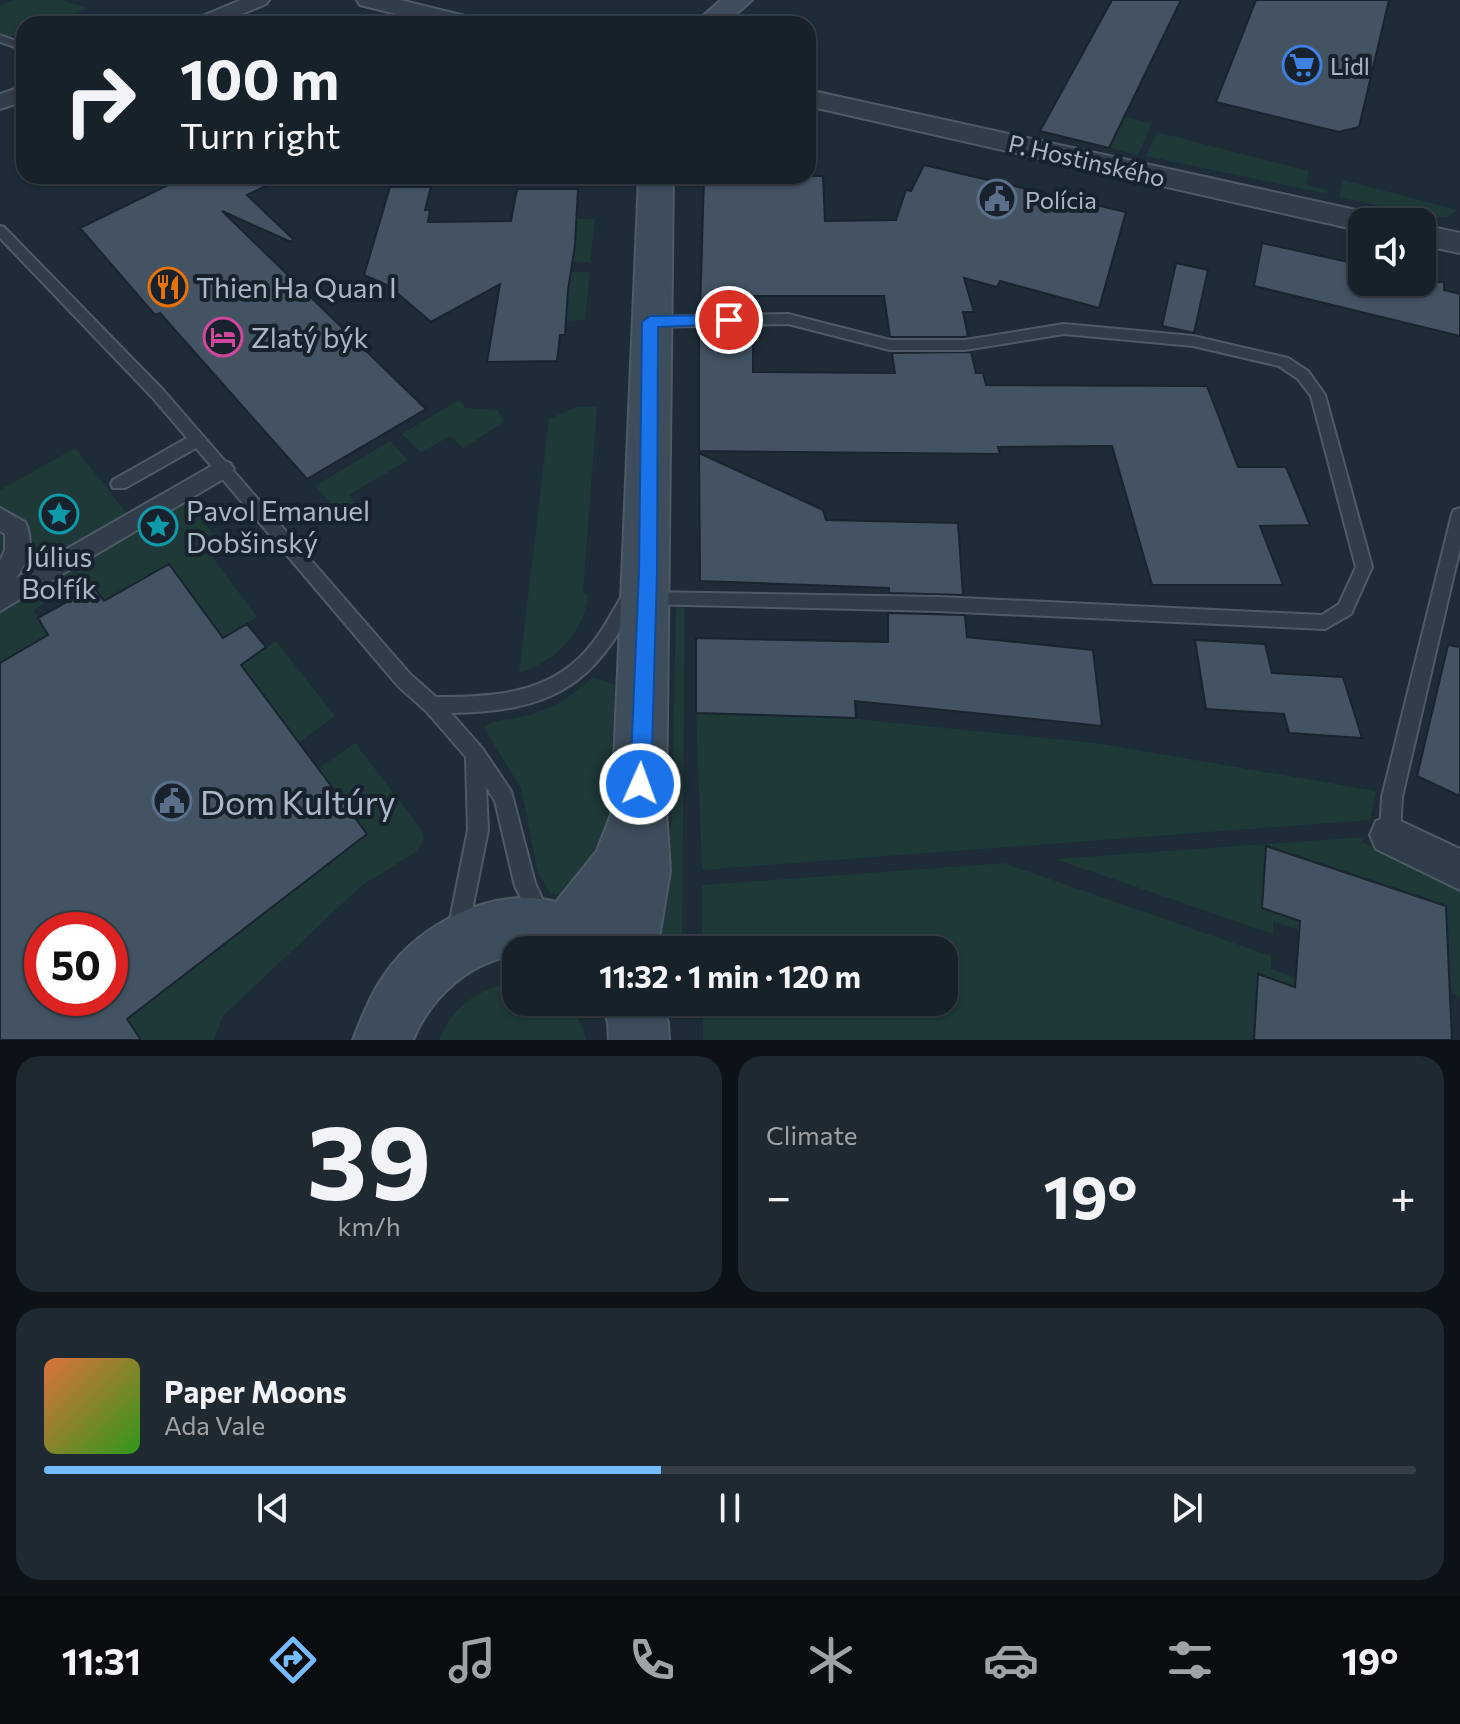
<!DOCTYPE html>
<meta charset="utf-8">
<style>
:root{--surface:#162129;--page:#1f2931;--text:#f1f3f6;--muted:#9ea3a8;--line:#353e46;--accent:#75bcff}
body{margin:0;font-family:Commissioner,sans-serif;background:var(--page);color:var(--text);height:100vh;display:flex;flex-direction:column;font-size:30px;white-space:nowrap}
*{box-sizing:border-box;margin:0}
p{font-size:26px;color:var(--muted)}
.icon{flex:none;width:44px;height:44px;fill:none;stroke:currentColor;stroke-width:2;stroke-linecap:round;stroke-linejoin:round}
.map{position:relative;height:1040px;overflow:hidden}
.side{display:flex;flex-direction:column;gap:16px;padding:16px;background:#0c1217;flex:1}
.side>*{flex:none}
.hud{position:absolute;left:16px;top:16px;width:800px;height:168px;border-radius:24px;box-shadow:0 2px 6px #0004,0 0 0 2px var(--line);background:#162129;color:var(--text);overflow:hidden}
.fabs{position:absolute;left:1348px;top:208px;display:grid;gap:16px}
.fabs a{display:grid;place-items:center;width:88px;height:88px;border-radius:16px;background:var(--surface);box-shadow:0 2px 6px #0004,0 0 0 2px var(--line);font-size:40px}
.speed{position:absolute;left:24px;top:912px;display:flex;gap:16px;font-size:40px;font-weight:700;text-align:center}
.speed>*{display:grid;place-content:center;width:104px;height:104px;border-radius:50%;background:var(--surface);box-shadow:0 2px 6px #0004,0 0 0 2px var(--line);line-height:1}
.speed .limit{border:12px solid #d22;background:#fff;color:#111}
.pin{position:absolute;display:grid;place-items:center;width:68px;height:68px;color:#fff;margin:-34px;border:4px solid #fff;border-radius:50%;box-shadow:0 2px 8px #0007}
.me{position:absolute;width:88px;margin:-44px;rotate:2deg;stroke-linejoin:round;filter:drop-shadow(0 0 6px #0008)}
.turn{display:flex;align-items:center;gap:28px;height:168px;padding:0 32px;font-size:36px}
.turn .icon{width:104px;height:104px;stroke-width:2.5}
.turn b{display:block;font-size:56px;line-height:68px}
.big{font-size:60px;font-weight:700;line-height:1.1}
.side .tile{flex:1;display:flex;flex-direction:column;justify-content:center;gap:12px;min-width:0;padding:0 28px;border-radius:24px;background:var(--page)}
.side .dial{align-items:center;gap:0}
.dial b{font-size:104px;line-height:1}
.song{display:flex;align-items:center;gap:24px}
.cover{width:96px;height:96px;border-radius:12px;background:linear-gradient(135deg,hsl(20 70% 55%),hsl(110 70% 35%))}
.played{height:8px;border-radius:4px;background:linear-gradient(90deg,var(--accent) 45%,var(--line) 45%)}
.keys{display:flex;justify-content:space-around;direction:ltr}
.heat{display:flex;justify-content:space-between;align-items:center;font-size:44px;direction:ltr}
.side .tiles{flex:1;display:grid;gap:16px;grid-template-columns:1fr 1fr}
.tile:last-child{grid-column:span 2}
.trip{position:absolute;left:502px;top:936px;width:456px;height:80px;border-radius:24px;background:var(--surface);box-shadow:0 2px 6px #0004,0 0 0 2px var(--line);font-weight:700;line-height:80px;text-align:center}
.tab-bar{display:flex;height:128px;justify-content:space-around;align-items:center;background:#090d10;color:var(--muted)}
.tab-bar .icon{width:56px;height:56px}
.tab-bar .selected{color:var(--accent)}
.tab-bar b{font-size:36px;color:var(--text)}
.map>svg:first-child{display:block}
</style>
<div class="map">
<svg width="1460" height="1040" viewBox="0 0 1460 1040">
<rect width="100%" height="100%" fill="#1d2c37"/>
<!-- green -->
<path fill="#1f3838" d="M13 0H61L88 8 45 24H24V31L10 37 0 33V6Z
M1125 117 1152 123 1138 155 1109 148Z
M1157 132 1309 171 1306 185 1328 190 1327 194 1146 156Z
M1343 180 1458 210 1447 217 1437 218 1339 197Z
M577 219H595L590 262H569L574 222Z
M571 272H590L585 320 562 321 567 276Z
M459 400 466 408 498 410 504 422 463 448 450 436 421 453 402 434Z
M576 407H597L583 593 588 595C583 635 557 660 519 673L549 419Z
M390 441 408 460 349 495 361 510 345 519 315 486Z
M75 448 129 516 171 492 182 504 187 501 214 535 202 543 257 617 223 638 169 564 104 601 88 578 34 610 47 635 0 663V490Z
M676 593H685L682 950H654L672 819Z
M276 641 335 716 298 743 241 665Z
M594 677 619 687 608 832 604 846 567 895 551 894 538 874 521 788 484 728C492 719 508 720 520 717 549 712 572 696 594 677Z
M696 713 837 717 1096 743 1376 791 1370 820 702 870Z
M355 743 422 830 424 839 416 852 361 886 223 1016 214 1040H140L127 1019 367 834 319 768Z
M1364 837 1362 842 1460 888V998L1450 992 1446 906 1267 846 1262 908 1314 926 1313 935 1273 921V934L1055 859Z
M1004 863 1271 956V969L1311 983V993L1259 975 1254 1040H703V1002H944V950H702V885Z
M516 982V1002H567L577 1015 587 1040H439C451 1006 482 986 516 982Z"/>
<!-- building -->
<path fill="#435362" stroke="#18242e" stroke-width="2" fill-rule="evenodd" d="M1112 0H1181L1109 148 1040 131Z
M1256 0H1389L1359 127 1339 132 1216 102Z
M924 165 1126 212 1099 308 1000 281 997 287 964 278 974 312H963L968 336 965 337H890L884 296H753V312L700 313 704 176H823L825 221 896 220 906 190 911 191Z
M142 176H287L247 195 293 239 291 242 222 211 426 409 307 479 160 313 155 315 80 228 166 186Z
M390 187H431L425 210H430L428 222 511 221 517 189H578L575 245 568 290 565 335H560L557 361 487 362 500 284 431 322 389 286 364 275Z
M1262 243 1362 265V282H1444V290L1460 294V336L1254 286Z
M1176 263 1208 270 1194 333 1162 326Z
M753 328V372L895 373 892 353 971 352 976 373H983L986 385 1207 386 1238 467H1286L1310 525 1260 526 1283 585H1152L1112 446 998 447 1000 454 699 451V329Z
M699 453 823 510 826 520 958 523 963 595 889 593V588L700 581Z
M169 564 223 638 247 624 266 647 241 665 367 834 127 1019 141 1040H0V663L48 635 38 618 94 587 104 601ZM42 930H110V998H42Z
M888 613 965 615 967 637 1093 650 1102 726 855 701 856 718 696 713V638L888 642Z
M1195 640 1265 644 1272 673 1343 677 1362 738 1289 733 1284 714 1206 709Z
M1448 645 1460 647V796L1417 776Z
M1266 846 1446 906 1452 1040H1254L1258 974 1295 987 1300 921 1262 908Z"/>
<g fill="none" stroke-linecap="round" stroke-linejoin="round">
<!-- service casing -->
<g stroke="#4e5b66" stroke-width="4">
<path id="service" d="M0 35 24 44V50L0 42Z
M0 226 4 227 163 390 410 674 436 697C490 697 545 695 584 653 601 635 612 612 625 591L631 589 637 591 639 596C594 687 552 711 451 713L482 748 511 791 535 883 551 918 548 925 541 928 534 925 515 886 495 801 486 787 488 830 468 930 465 937 458 940 451 937 448 930 468 830 466 757 426 711 398 686 196 448 125 488H113L111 484 113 480 187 438 153 398 0 238Z
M788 314 890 340H965L1064 324 1193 336 1288 358 1308 371 1325 395 1372 567 1351 614 1325 629 939 611 643 604 641 599 643 594 649 592 939 597 1322 615 1339 604 1356 567 1311 396 1298 379 1279 366 1193 346 1064 334 965 350H890L788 324 652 327 645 322 652 317Z
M1460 508V548L1402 797 1400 835 1397 842 1390 845 1383 842 1380 835 1382 797 1452 514 1454 510Z"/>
</g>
<!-- pedestrian casing -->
<g stroke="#4e5b66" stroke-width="4">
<path id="pedestrian" d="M222 460 230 463 234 469 230 475 0 611V561L5 550V534L0 531V508L25 522C35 542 28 561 16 578Z"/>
</g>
<!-- minor casing -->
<g stroke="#4e5b66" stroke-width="4">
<path id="minor" d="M241 0H269L266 4 218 24H190L193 20Z
M24 86V101L0 109V94Z
M1390 816 1460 849V890L1376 849 1370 835 1376 821Z"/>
</g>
<!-- tertiary casing -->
<g stroke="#4e5b66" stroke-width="4">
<path id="tertiary" d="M357 0H400L477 19 481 24H437L360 5Z
M808 90 1365 212 1376 215 1381 222H1362V231L808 106Z
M1422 225 1460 233V253L1422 245Z"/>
</g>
<!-- secondary casing -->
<g stroke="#4e5b66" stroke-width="4">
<path id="secondary" d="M721 0H752L725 24H694Z
M639 176H673L666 810 670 871 657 950H516V955C470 962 431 996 413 1040H353C362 1017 371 994 385 974 420 923 495 885 556 902L597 851 612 812Z
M600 1002H660L668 1022 669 1040H609L608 1022Z"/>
</g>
<!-- service -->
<use href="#service" fill="#313d48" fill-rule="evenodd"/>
<!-- pedestrian -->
<use href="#pedestrian" fill="#313d48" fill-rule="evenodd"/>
<!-- minor -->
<use href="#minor" fill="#313d48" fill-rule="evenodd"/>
<!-- tertiary -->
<use href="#tertiary" fill="#313d48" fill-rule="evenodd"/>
<!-- secondary -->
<use href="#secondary" fill="#3e4d5b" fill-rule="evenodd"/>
</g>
<!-- route -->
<path fill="#1a73e8" stroke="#114b97" stroke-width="2" d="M729 315 737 320 734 324 658 327 657 572 651 784 648 791 640 794 633 791 630 784 639 572 642 322 650 316Z"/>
<!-- icons -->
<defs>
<g id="supermarket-ring" transform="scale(2)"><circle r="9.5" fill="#17222c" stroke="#3f7fe0" stroke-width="1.5"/><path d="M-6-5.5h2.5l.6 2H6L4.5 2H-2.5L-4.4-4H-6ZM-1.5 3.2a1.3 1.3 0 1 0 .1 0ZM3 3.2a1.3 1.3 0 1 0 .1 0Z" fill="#3f7fe0"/></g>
<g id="civic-ring" transform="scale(2)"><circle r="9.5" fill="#17222c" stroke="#5c6f8a" stroke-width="1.5"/><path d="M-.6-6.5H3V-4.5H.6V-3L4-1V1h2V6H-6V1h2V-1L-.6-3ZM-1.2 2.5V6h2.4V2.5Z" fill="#5c6f8a"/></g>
<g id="restaurant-ring" transform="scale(2)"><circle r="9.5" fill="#17222c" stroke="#e8710a" stroke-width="1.5"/><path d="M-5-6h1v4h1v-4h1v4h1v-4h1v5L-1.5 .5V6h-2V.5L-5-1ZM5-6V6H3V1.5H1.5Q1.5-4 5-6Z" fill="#e8710a"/></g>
<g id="hotel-ring" transform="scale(2)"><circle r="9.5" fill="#17222c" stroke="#d1479c" stroke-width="1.5"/><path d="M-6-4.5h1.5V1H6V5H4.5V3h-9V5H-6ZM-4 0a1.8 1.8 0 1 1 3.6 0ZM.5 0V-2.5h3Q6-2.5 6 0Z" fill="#d1479c"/></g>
<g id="sight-ring" transform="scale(2)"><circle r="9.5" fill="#17222c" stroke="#0f9aa8" stroke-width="1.5"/><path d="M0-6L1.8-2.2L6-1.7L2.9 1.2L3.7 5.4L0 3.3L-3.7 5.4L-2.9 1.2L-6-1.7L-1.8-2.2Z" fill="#0f9aa8"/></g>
</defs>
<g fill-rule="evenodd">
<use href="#supermarket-ring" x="1302" y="65"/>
<use href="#civic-ring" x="997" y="199"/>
<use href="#restaurant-ring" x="168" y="287"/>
<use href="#hotel-ring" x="223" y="337"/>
<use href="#sight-ring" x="59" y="514"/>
<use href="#sight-ring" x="158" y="526"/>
<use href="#civic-ring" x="172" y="801"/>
</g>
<g text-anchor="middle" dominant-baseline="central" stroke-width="8" stroke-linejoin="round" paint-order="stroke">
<!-- far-poi labels -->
<g font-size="24" fill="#aab8c5" stroke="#17222c" text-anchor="start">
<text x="1330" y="65">Lidl</text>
<text x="1025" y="199">Polícia</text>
</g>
<!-- far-street labels -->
<g font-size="24" fill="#aab8c5" stroke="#17222c">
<text transform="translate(1087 160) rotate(13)">P. Hostinského</text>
</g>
<!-- poi labels -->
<g font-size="28" fill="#aab8c5" stroke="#17222c" text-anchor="start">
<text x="196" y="287">Thien Ha Quan I</text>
<text x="251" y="337">Zlatý býk</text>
<text x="186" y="510">Pavol Emanuel<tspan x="186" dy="32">Dobšinský</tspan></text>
<text x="59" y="556" text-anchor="middle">Július<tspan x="59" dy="32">Bolfík</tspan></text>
</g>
<!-- near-poi labels -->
<g font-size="34" fill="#aab8c5" stroke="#17222c" text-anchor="start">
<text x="200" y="801">Dom Kultúry</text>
</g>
</g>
</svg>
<div class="fabs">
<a><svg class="icon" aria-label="sound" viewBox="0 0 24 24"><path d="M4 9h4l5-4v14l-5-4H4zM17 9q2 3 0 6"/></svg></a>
</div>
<div class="speed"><div class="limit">50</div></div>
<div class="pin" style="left:729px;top:320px;background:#d93025"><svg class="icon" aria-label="arrive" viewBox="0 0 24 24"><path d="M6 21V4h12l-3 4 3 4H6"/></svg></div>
<svg class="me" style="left:640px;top:784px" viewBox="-20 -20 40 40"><circle r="17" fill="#1a73e8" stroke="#fff" stroke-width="3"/><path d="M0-11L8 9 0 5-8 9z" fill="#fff"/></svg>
<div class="trip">11:32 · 1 min · 120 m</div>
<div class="hud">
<div class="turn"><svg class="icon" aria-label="right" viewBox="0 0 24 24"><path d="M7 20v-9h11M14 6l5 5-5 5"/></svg><div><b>100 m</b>Turn right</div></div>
</div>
</div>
<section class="side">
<div class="tiles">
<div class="tile dial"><b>39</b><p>km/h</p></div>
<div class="tile"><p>Climate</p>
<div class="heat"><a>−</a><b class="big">19°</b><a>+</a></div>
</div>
<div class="tile">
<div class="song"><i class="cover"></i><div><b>Paper Moons</b><p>Ada Vale</p></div></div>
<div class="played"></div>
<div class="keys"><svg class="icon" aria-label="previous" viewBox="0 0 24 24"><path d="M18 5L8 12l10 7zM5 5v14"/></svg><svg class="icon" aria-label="pause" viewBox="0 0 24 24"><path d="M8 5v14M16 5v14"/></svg><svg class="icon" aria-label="next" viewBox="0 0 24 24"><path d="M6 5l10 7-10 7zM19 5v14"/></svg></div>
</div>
</div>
</section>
<nav class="tab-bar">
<b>11:31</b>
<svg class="icon selected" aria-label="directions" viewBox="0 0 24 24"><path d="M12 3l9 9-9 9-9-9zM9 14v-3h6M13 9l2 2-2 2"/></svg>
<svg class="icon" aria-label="music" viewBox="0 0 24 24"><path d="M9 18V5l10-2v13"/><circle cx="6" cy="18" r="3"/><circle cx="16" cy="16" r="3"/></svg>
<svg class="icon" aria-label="phone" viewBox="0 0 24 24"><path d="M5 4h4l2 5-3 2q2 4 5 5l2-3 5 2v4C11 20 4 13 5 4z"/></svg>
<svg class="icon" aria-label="climate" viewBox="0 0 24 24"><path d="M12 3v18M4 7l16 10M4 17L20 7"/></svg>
<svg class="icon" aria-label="car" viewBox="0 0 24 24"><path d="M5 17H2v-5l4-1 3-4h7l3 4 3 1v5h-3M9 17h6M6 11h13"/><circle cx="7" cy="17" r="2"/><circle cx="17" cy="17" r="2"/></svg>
<svg class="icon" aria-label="filters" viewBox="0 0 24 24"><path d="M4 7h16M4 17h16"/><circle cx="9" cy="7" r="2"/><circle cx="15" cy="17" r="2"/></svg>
<b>19°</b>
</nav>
